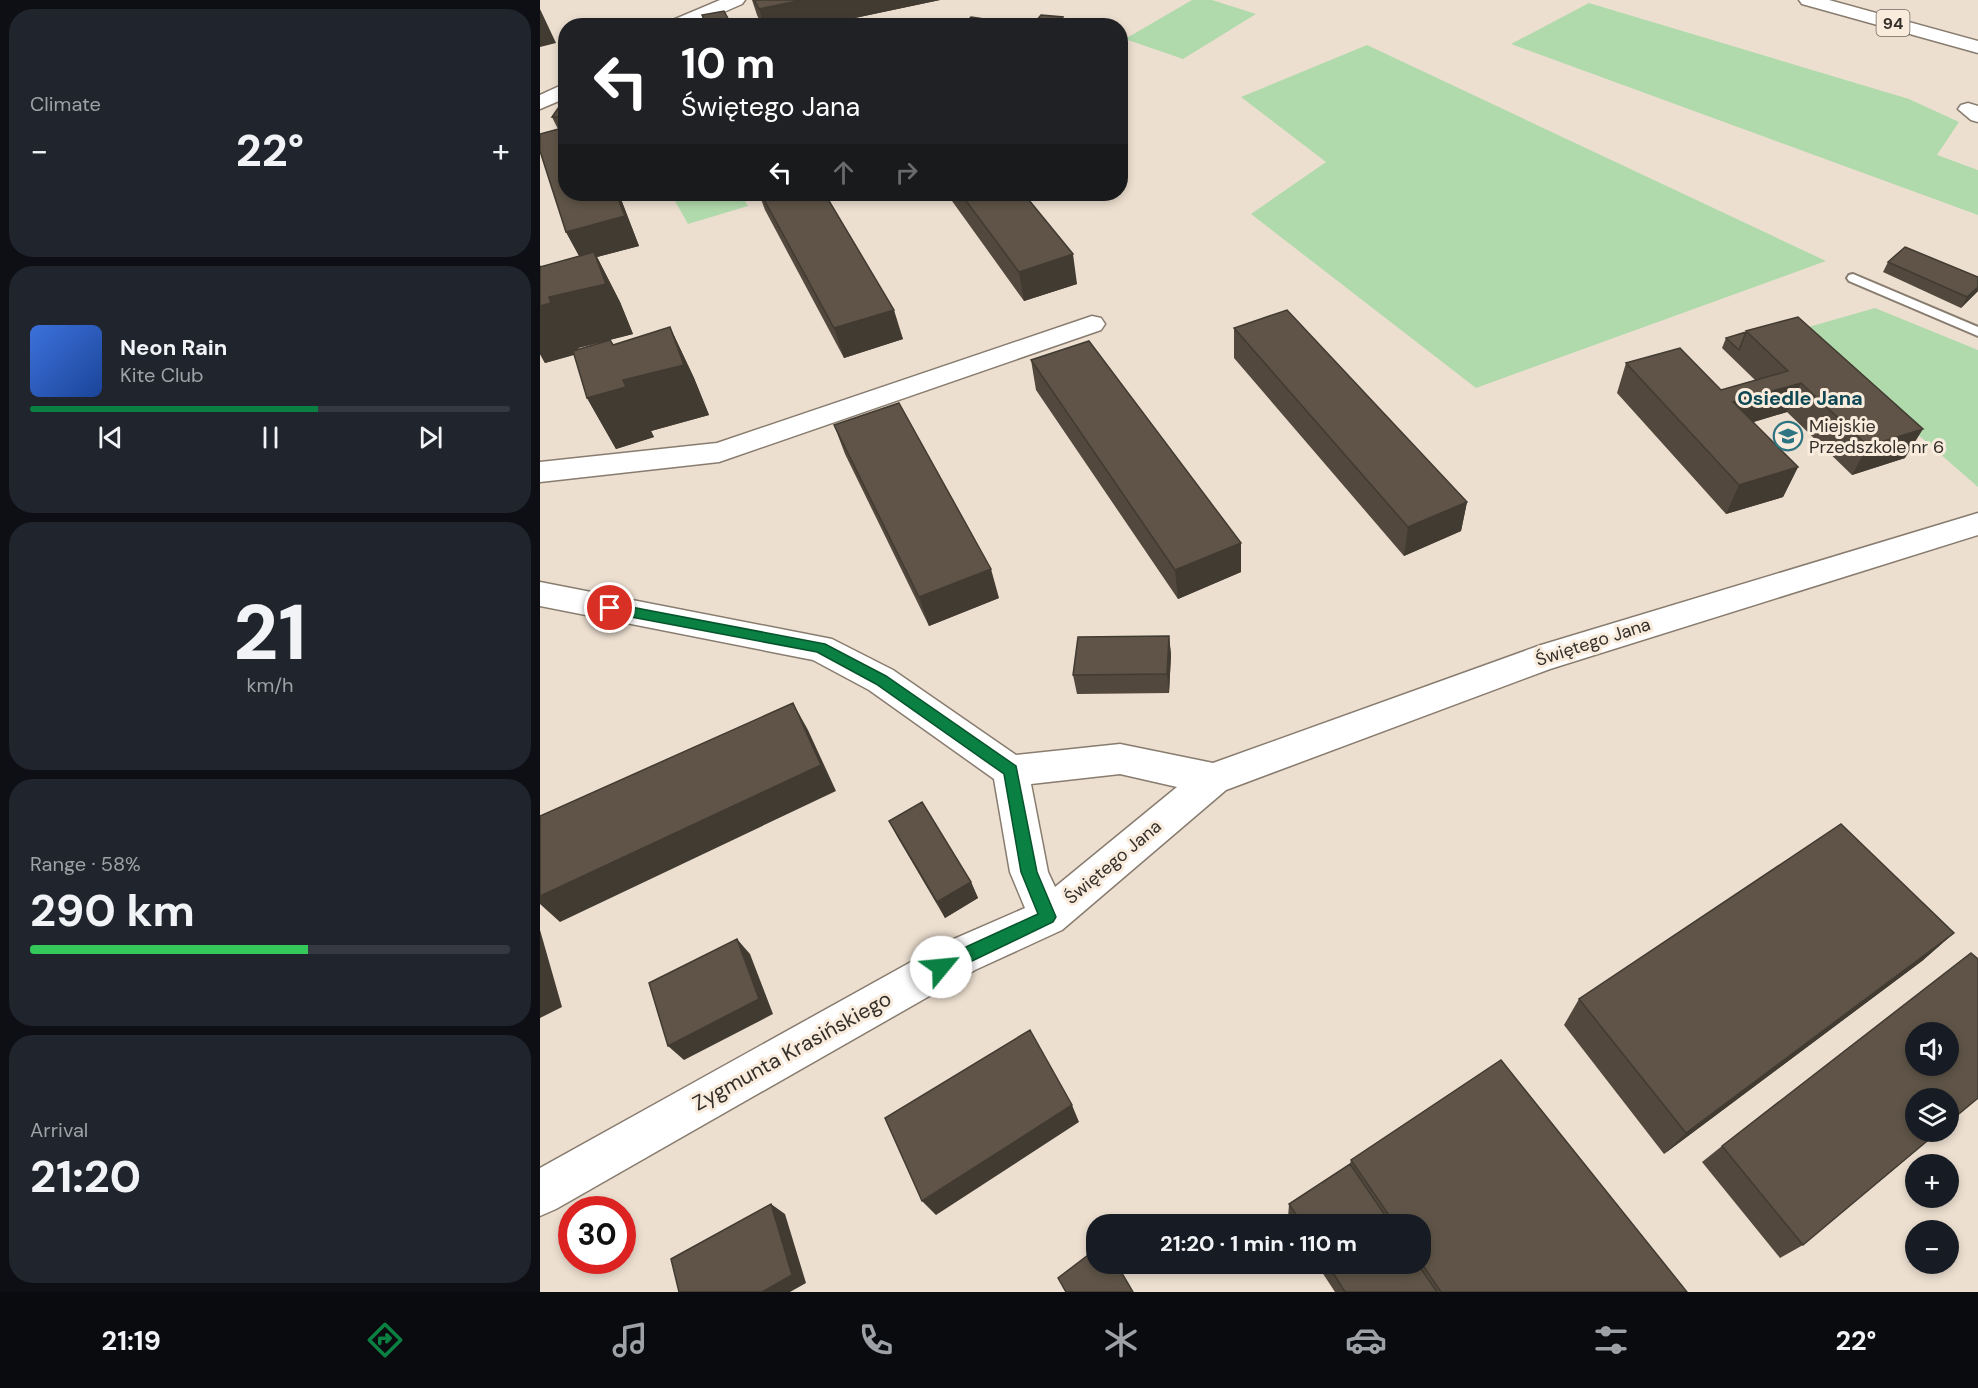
<!DOCTYPE html>
<meta charset="utf-8">
<style>
:root{--surface:#171b24;--page:#20242c;--text:#f1f3f6;--muted:#9ea1a6;--line:#363941;--accent:#0b8043}
body{margin:0;font-family:"DM Sans",sans-serif;background:var(--page);color:var(--text);height:100vh;display:flex;flex-direction:column;font-size:22px;white-space:nowrap}
*{box-sizing:border-box;margin:0}
p{font-size:20px;color:var(--muted)}
.icon{flex:none;width:33px;height:33px;fill:none;stroke:currentColor;stroke-width:2;stroke-linecap:round;stroke-linejoin:round}
.map{position:relative;flex:1;overflow:hidden}
.panel{display:flex;flex-direction:column;gap:9px;padding:9px;background:#0d0f14;width:540px}
.panel>*{flex:none}
.hud{position:absolute;left:18px;top:18px;width:570px;height:183px;border-radius:24px;box-shadow:0 3px 9px #0003;background:#202124;color:#fff;overflow:hidden}
.fabs{position:absolute;left:1365px;top:1022px;display:grid;gap:12px}
.fabs a{display:grid;place-items:center;width:54px;height:54px;border-radius:50%;background:var(--surface);box-shadow:0 3px 9px #0003;font-size:30px}
.speed{position:absolute;left:18px;top:1196px;display:flex;gap:12px;font-size:30px;font-weight:700;text-align:center}
.speed>*{display:grid;place-content:center;width:78px;height:78px;border-radius:50%;background:var(--surface);box-shadow:0 3px 9px #0003;line-height:1}
.speed .limit{border:9px solid #d22;background:#fff;color:#111}
.pin{position:absolute;display:grid;place-items:center;width:51px;height:51px;color:#fff;margin:-26px;border:3px solid #fff;border-radius:50%;box-shadow:0 2px 6px #0007}
.me{position:absolute;width:66px;margin:-33px;rotate:62deg;stroke-linejoin:round;filter:drop-shadow(0 0 4px #0008)}
.turn{display:flex;align-items:center;gap:21px;height:126px;padding:0 24px;font-size:27px}
.turn .icon{width:78px;height:78px;stroke-width:2.5}
.turn b{display:block;font-size:42px;line-height:51px}
.lanes{display:flex;align-items:center;height:57px;padding:0 24px;background:#0003;justify-content:center;gap:30px;direction:ltr}
.lanes .off{opacity:.35}
.big{font-size:45px;font-weight:700;line-height:1.1}
.panel .card{flex:1;display:flex;flex-direction:column;justify-content:center;gap:9px;min-width:0;padding:0 21px;border-radius:24px;background:var(--page)}
.panel .dial{align-items:center;gap:0}
.dial b{font-size:78px;line-height:1}
.song{display:flex;align-items:center;gap:18px}
.cover{width:72px;height:72px;border-radius:9px;background:linear-gradient(135deg,hsl(220 70% 55%),hsl(220 70% 35%))}
.played{height:6px;border-radius:3px;background:linear-gradient(90deg,var(--accent) 60%,var(--line) 60%)}
.keys{display:flex;justify-content:space-around;direction:ltr}
.heat{display:flex;justify-content:space-between;align-items:center;font-size:33px;direction:ltr}
.charge{height:9px;border-radius:4px;background:linear-gradient(90deg,#34c759 58%,var(--line) 0)}
.trip{position:absolute;left:546px;top:1214px;width:345px;height:60px;border-radius:24px;background:var(--surface);box-shadow:0 3px 9px #0003;font-weight:700;line-height:60px;text-align:center}
.menu{display:flex;height:96px;justify-content:space-around;align-items:center;background:#090b0e;color:var(--muted)}
.menu .icon{width:42px;height:42px}
.menu .on{color:var(--accent)}
.menu b{font-size:27px;color:var(--text)}
main{display:flex;flex:1;min-height:0}
.map>svg:first-child{display:block}
</style>
<main>
<section class="panel">
<div class="card"><p>Climate</p>
<div class="heat"><a>−</a><b class="big">22°</b><a>+</a></div>
</div>
<div class="card">
<div class="song"><i class="cover"></i><div><b>Neon Rain</b><p>Kite Club</p></div></div>
<div class="played"></div>
<div class="keys"><svg class="icon" aria-label="previous" viewBox="0 0 24 24"><path d="M18 5L8 12l10 7zM5 5v14"/></svg><svg class="icon" aria-label="pause" viewBox="0 0 24 24"><path d="M8 5v14M16 5v14"/></svg><svg class="icon" aria-label="next" viewBox="0 0 24 24"><path d="M6 5l10 7-10 7zM19 5v14"/></svg></div>
</div>
<div class="card dial"><b>21</b><p>km/h</p></div>
<div class="card"><p>Range · 58%</p><b class="big">290 km</b><div class="charge"></div></div>
<div class="card"><p>Arrival</p><b class="big">21:20</b></div>
</section>
<div class="map">
<svg width="1438" height="1292" viewBox="0 0 1438 1292">
<rect width="100%" height="100%" fill="#ecdfd0"/>
<!-- green -->
<path fill="#b1daac" d="M652 0H672L716 14 643 59 585 39Z
M1049 3 1369 99 1419 122 1397 155 1438 170V215L971 44Z
M827 45 1286 261 936 388 711 214 786 162 701 97Z
M131 194H201L208 206 148 224Z
M1335 308 1438 350V487L1258 330Z"/>
<g fill="none" stroke-linecap="round" stroke-linejoin="round">
<!-- lane casing -->
<g stroke="#887c6f" stroke-width="4">
<path id="lane" d="M1313 274 1438 327V336L1309 281 1307 278 1309 275Z"/>
</g>
<!-- street casing -->
<g stroke="#887c6f" stroke-width="3">
<path id="street" d="M1428 103 1438 106V122L1431 120 1418 109 1421 105Z
M552 316 561 318 565 324 561 330 179 462 0 482V462L177 443Z
M1438 513V535L1010 669 686 790 522 930 435 970 16 1209 0 1216V1168L407 942 485 908 470 872 454 779 329 690 273 660 0 606V582L292 639 353 670 476 755 580 744 673 763 1001 645ZM580 774 637 787 515 887 508 872 491 784Z"/>
</g>
<!-- secondary casing -->
<g stroke="#887c6f" stroke-width="3">
<path id="secondary" d="M180 0H205L202 4 152 26H126L128 22Z
M26 83V98L0 109V95Z"/>
</g>
<!-- primary casing -->
<g stroke="#887c6f" stroke-width="3">
<path id="primary" d="M1259 0H1289L1438 41V53L1262 4Z"/>
</g>
<!-- lane -->
<use href="#lane" fill="#fff" fill-rule="evenodd"/>
<!-- street -->
<use href="#street" fill="#fff" fill-rule="evenodd"/>
<!-- secondary -->
<use href="#secondary" fill="#fff" fill-rule="evenodd"/>
<!-- primary -->
<use href="#primary" fill="#fff" fill-rule="evenodd"/>
</g>
<!-- wall -->
<path fill="#52483d" d="M212 0H400L277 26H222L217 15Z
M26 97V194H79L99 246 57 257 80 302 93 334 38 348 39 349 70 340 73 345 130 327 154 378 169 415 111 431 114 437 76 449 47 398 34 355 5 363 0 354V265L1 267 39 256 26 232 0 151V134L18 129 12 117Z
M219 194H285L363 339 304 358 225 210Z
M407 194H484L537 284 484 301Z
M1348 262 1438 277V291L1421 308 1343 272Z
M694 328 927 502 921 531 864 556 694 358Z
M1206 331 1365 458 1312 475 1247 412 1213 422 1258 467 1243 497 1186 514 1077 393 1086 363 1181 390 1215 380 1182 348 1186 338 1206 332Z
M491 360 701 543V572L638 599 496 390Z
M294 425 459 598 389 626 305 454Z
M629 636 631 655 629 693 537 694 533 675Z
M349 821 431 882 438 898 405 918 358 838Z
M1414 933 1382 961 1124 1154 1024 1025 1039 999Z
M1182 1146 1263 1245 1240 1258 1162 1162Z
M811 1160 1147 1292H795L776 1263H880V1224H751L748 1218 749 1204 810 1164Z"/>
<!-- shaded-wall -->
<path fill="#423b32" d="M262 0H400L277 26H224L219 9Z
M0 9 16 43 0 47Z
M523 17 524 26H517Z
M451 20 452 26H446Z
M76 194H79L99 246 57 257 80 302 93 334 38 348 40 353 5 363 0 354V265L17 296 42 261 26 232Z
M533 254 537 284 484 301 479 272Z
M1438 287V291L1421 308 1427 297Z
M354 310 363 339 304 358 294 328Z
M130 327 154 378 169 415 111 431 114 437 76 449 47 398 73 345 70 340 91 378Z
M1261 383 1247 412 1181 432 1193 402Z
M1383 429 1365 458 1312 475 1328 446Z
M1258 467 1243 497 1186 514 1199 485Z
M927 502 921 531 864 556 868 527Z
M701 543V572L638 599 635 570Z
M451 569 459 598 389 626 379 597Z
M629 636 631 655 629 693 627 674Z
M253 703 268 730 296 791 20 922 0 904V896Z
M431 882 438 898 405 918 397 902Z
M0 930 22 1007 0 1018Z
M1414 933 1382 961 1124 1154 1146 1133Z
M197 939 210 954 233 1014 144 1060 128 1046Z
M532 1105 539 1122 396 1215 382 1201Z
M231 1204 245 1214 266 1283 250 1292H222Z"/>
<!-- building -->
<path fill="#5f5447" stroke="#423b32" stroke-width="1.5" fill-rule="evenodd" d="M214 0H262L219 9Z
M184 11 192 26H167L162 15Z
M501 15 523 17 517 26H492Z
M431 17 451 20 446 26H422Z
M26 97V117H12Z
M26 127V194H76L85 216 26 232 0 151V134Z
M221 194H285L354 310 294 328Z
M421 194H484L533 254 479 272Z
M1365 247 1438 277V287L1427 297 1348 262Z
M54 252 66 284 9 297 11 303 0 306V267Z
M747 310 927 502 868 527 694 328Z
M1258 317 1383 429 1328 446 1261 383 1193 402 1258 467 1199 485 1086 363 1140 348 1181 390 1248 371 1206 331Z
M130 327 144 365 83 380 86 387 47 398 33 351 70 340 73 345Z
M1206 332 1199 350 1186 338Z
M549 341 701 543 635 570 491 360Z
M359 403 451 569 379 597 294 425Z
M629 636 627 674 533 675 538 637Z
M253 703 281 765 0 896V816Z
M382 802 431 882 397 902 349 821Z
M1301 824 1414 933 1146 1133 1039 999Z
M197 939 219 999 128 1046 109 983Z
M1431 953 1438 959V1098L1408 1123V1098H1376V1131H1399L1263 1245 1182 1146ZM1376 1032H1408V1065H1376Z
M490 1030 532 1105 382 1201 345 1118Z
M961 1060 1147 1292H901L880 1261V1224H855L811 1160Z
M810 1164 851 1224H762L749 1204Z
M231 1204 252 1275 222 1292H139L131 1259Z
M556 1249V1263H576L593 1292H526L518 1278Z
M787 1263H877L897 1292H805Z"/>
<!-- route -->
<path fill="#0b8043" stroke="#07532c" stroke-width="1.5" d="M70 603 285 644 346 676 476 766 497 872 516 917 513 922 407 973 401 975 395 973 393 967 395 961 498 914 481 872 464 774 336 684 277 652 70 613 63 608Z"/>
<!-- icons -->
<defs>
<g id="school-ring" transform="scale(1.5)"><circle r="9.5" fill="#f9ecdd" stroke="#2f7483" stroke-width="1.5"/><path d="M0-5L7-2L0 1L-7-2ZM-4 1L0 2.5L4 1V4Q0 6-4 4Z" fill="#2f7483"/></g>
</defs>
<g fill-rule="evenodd">
<use href="#school-ring" x="1248" y="436"/>
</g>
<g text-anchor="middle" dominant-baseline="central" stroke-width="6" stroke-linejoin="round" paint-order="stroke">
<!-- shield labels -->
<rect fill="#f9ecdd" stroke="#6f6860" stroke-width="1.5" x="1336.5" y="10" width="33" height="26" rx="4.5"/>
<g font-size="16" font-weight="bold" fill="#342f2a">
<text x="1353" y="23">94</text>
</g>
<!-- poi labels -->
<g font-size="18" fill="#342f2a" stroke="#f9ecdd" text-anchor="start">
<text x="1269" y="426">Miejskie<tspan x="1269" dy="21">Przedszkole nr 6</tspan></text>
</g>
<!-- street labels -->
<g font-size="18" fill="#342f2a" stroke="#f9ecdd">
<text transform="translate(1053 642) rotate(-18)">Świętego Jana</text>
<text transform="translate(573 862) rotate(-40)">Świętego Jana</text>
</g>
<!-- neighbourhood labels -->
<g font-size="20" font-weight="bold" fill="#0d4854" stroke="#f9ecdd">
<text x="1260" y="398">Osiedle Jana</text>
</g>
<!-- near-street labels -->
<g font-size="21" fill="#342f2a" stroke="#f9ecdd">
<text transform="translate(252 1051) rotate(-29)">Zygmunta Krasińskiego</text>
</g>
</g>
</svg>
<div class="fabs">
<a><svg class="icon" aria-label="sound" viewBox="0 0 24 24"><path d="M4 9h4l5-4v14l-5-4H4zM17 9q2 3 0 6"/></svg></a>
<a><svg class="icon" aria-label="layers" viewBox="0 0 24 24"><path d="M12 4l9 5-9 5-9-5zM3 14l9 5 9-5"/></svg></a>
<a>+</a>
<a>−</a>
</div>
<div class="speed"><div class="limit">30</div></div>
<div class="pin" style="left:70px;top:608px;background:#d93025"><svg class="icon" aria-label="arrive" viewBox="0 0 24 24"><path d="M6 21V4h12l-3 4 3 4H6"/></svg></div>
<svg class="me" style="left:401px;top:967px" viewBox="-20 -20 40 40"><circle r="19" fill="#fff"/><path d="M0-13L10 11 0 6-10 11z" fill="#0b8043"/></svg>
<div class="trip">21:20 · 1 min · 110 m</div>
<div class="hud">
<div class="turn"><svg class="icon" aria-label="left" viewBox="0 0 24 24"><path d="M17 20v-9H6M10 6l-5 5 5 5"/></svg><div><b>10 m</b>Świętego Jana</div></div>
<div class="lanes"><svg class="icon" aria-label="left" viewBox="0 0 24 24"><path d="M17 20v-9H6M10 6l-5 5 5 5"/></svg><svg class="icon off" aria-label="ahead" viewBox="0 0 24 24"><path d="M12 20V5M6 11l6-6 6 6"/></svg><svg class="icon off" aria-label="right" viewBox="0 0 24 24"><path d="M7 20v-9h11M14 6l5 5-5 5"/></svg></div>
</div>
</div>
</main>
<nav class="menu">
<b>21:19</b>
<svg class="icon on" aria-label="directions" viewBox="0 0 24 24"><path d="M12 3l9 9-9 9-9-9zM9 14v-3h6M13 9l2 2-2 2"/></svg>
<svg class="icon" aria-label="music" viewBox="0 0 24 24"><path d="M9 18V5l10-2v13"/><circle cx="6" cy="18" r="3"/><circle cx="16" cy="16" r="3"/></svg>
<svg class="icon" aria-label="phone" viewBox="0 0 24 24"><path d="M5 4h4l2 5-3 2q2 4 5 5l2-3 5 2v4C11 20 4 13 5 4z"/></svg>
<svg class="icon" aria-label="climate" viewBox="0 0 24 24"><path d="M12 3v18M4 7l16 10M4 17L20 7"/></svg>
<svg class="icon" aria-label="car" viewBox="0 0 24 24"><path d="M5 17H2v-5l4-1 3-4h7l3 4 3 1v5h-3M9 17h6M6 11h13"/><circle cx="7" cy="17" r="2"/><circle cx="17" cy="17" r="2"/></svg>
<svg class="icon" aria-label="filters" viewBox="0 0 24 24"><path d="M4 7h16M4 17h16"/><circle cx="9" cy="7" r="2"/><circle cx="15" cy="17" r="2"/></svg>
<b>22°</b>
</nav>
